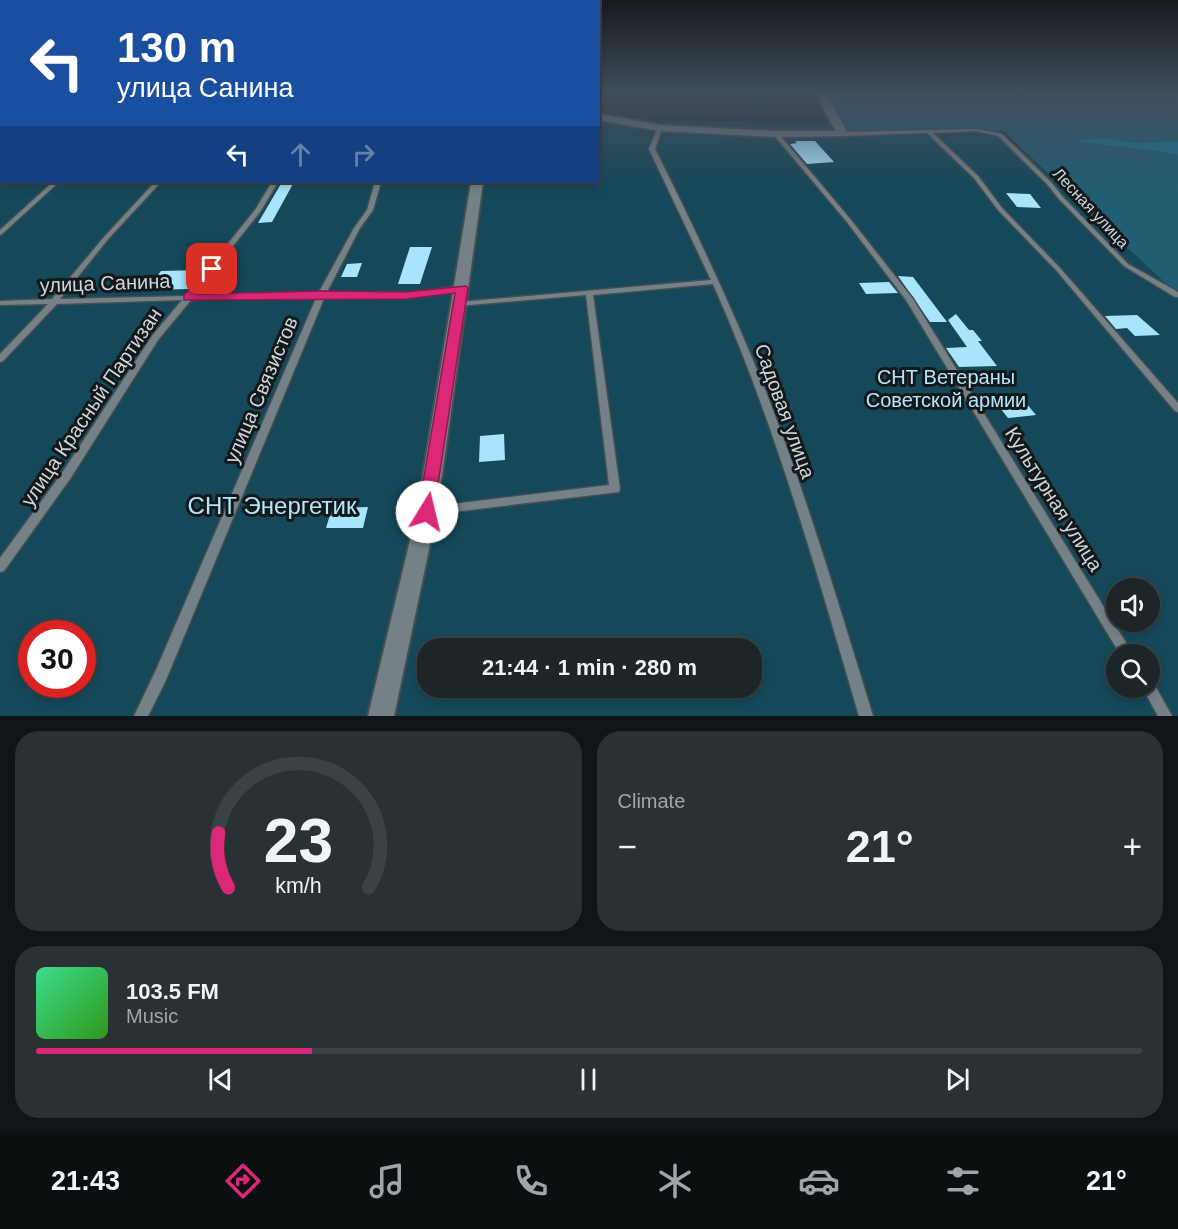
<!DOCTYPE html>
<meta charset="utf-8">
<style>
:root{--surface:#1c2528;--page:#293134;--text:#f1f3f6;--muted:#a0a5a8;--line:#3a4245;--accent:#db2777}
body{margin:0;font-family:Arial,sans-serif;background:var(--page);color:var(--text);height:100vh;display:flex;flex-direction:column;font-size:22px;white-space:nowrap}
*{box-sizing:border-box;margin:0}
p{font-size:20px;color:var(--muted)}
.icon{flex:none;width:33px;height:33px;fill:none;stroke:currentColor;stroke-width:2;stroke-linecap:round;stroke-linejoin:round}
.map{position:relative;height:716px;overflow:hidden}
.side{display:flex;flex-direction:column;gap:15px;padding:15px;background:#0f1416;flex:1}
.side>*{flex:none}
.hud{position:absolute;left:0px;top:0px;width:600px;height:183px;box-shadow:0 3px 9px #0003,0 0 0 2px var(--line);background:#1a4fa0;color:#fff;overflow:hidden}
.buttons{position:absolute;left:1106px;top:578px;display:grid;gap:12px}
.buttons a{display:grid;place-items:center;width:54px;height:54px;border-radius:50%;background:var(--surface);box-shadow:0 3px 9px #0003,0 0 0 2px var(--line);font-size:30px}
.speed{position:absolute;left:18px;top:620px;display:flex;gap:12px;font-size:30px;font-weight:700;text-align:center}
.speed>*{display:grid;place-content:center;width:78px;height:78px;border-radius:50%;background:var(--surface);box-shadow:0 3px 9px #0003,0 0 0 2px var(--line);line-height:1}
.speed .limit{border:9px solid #d22;background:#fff;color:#111}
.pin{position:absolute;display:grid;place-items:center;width:51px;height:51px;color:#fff;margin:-26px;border-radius:12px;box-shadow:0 3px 9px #0006}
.me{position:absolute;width:66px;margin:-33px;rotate:9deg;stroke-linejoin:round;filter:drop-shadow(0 0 4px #0008)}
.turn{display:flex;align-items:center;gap:21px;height:126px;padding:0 18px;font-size:27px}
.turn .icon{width:78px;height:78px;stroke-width:2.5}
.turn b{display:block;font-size:42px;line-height:51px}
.lanes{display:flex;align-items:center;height:57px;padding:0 18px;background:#0003;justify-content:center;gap:30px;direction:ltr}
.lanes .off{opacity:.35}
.big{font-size:45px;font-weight:800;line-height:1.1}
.side .card{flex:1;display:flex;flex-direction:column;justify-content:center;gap:9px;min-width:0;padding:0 21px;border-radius:24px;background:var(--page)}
.side .dial{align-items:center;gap:0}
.dial svg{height:156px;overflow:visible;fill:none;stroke:var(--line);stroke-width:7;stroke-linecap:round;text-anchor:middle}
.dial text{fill:var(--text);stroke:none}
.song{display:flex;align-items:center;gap:18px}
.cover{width:72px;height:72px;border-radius:9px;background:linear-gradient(135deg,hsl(150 70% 55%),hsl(110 70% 35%))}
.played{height:6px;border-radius:3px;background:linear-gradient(90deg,var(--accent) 25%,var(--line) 25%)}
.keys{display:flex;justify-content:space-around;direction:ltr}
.heat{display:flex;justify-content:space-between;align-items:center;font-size:33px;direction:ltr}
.side .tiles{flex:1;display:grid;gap:15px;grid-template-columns:1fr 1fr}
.card:last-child{grid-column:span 2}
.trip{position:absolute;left:417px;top:638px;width:345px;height:60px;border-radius:24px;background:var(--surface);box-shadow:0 3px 9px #0003,0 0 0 2px var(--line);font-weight:800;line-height:60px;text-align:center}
.menu{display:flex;height:96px;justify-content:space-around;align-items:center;background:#0b0f10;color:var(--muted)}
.menu .icon{width:42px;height:42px}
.menu .current{color:var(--accent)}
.menu b{font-size:27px;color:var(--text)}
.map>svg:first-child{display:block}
</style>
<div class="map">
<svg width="1178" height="716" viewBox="0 0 1178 716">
<rect width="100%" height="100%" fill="#263136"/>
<!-- green -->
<path fill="#154859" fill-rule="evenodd" d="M599 119 655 133 661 121 992 125 1178 280V716H0V137L2 182H480L468 259 484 182H598ZM1116 588H1149V621H1116ZM32 633H82V684H32ZM428 648H752V687H428ZM1116 654H1149V687H1116Z"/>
<!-- forest -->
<path fill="#215e73" d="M827 92H1178V295L1003 131 846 133Z"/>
<!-- water -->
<path fill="#167693" d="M1078 139H1108L1139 143 1178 141V155L1150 150 1081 142Z"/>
<!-- building -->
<path fill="#a8e5fd" d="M795 141H815L834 162 807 164 790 144 797 143Z
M282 182H294L272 222 258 223Z
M1006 193 1030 194 1041 208 1017 207Z
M410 247H432L420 284H398Z
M362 263 357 277H341L347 264Z
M202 270 189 289 146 290 161 271Z
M898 276 913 277 947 322H930Z
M889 282 898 293 866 294 859 283Z
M956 314 969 330H973L982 341H978L997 366 959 367 946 348 967 347 948 320Z
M1137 315 1160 335 1135 336 1127 328 1116 329 1105 316Z
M1020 396 1036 415 1008 418 993 399Z
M504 434 505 460 479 462 480 436Z
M368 507 363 528H326L332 508Z"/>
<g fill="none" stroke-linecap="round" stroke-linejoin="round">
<!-- lane casing -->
<g stroke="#454e52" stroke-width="3">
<path id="lane" d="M658 127 662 128 655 149C697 233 737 318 771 405 810 507 841 612 873 716H859C816 570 775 423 713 284L593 295 620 489 619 492 428 515 424 514 423 511 424 508 428 507 609 485 586 295 459 306 455 304 459 302 711 280 649 149Z
M976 129 1002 134 1051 182 1063 197 1128 264 1178 292V297H1175L1124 266 1059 199 1047 184 998 136 976 131 933 133 978 176 1002 208 1060 268 1178 403V412L1175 411 1056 270 998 210 974 178 927 133 843 136 840 134 843 132Z
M774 133H778L851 220 913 299 1133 654H1120L906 300 847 222 774 135Z
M53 182H59L2 234 0 235V230Z
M155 182H161L109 238 60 299 186 296 255 210 272 182H278L260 212 194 295 319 292 354 228 367 210 375 182H381L373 210 360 228 327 292 406 293 462 286 466 288 462 290 406 297 325 296 166 680 148 716H134L156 670 317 296 191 300 158 340 70 479 4 571 0 572V558L62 473 152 336 182 300 57 304 3 361 0 362V354L48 304 0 305V301L52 299 105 236Z
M1149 681 1153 682 1172 716H1158L1142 687H1149Z"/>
</g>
<!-- street casing -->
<g stroke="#454e52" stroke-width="4">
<path id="street" d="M818 92H826L848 134 847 136 776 137 660 131 598 120V114L660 125 776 131H836L825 112Z
M0 134H2V140H0Z
M471 182H483L437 511 394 716H368L417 511Z"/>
</g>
<!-- lane -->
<use href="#lane" fill="#748186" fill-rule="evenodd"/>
<!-- street -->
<use href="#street" fill="#748186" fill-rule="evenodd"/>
</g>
<!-- sky -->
<linearGradient id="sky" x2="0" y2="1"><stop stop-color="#151b1e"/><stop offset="0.48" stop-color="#414e5d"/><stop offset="1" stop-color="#414e5d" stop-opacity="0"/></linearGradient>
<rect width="1178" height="192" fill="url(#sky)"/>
<!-- route -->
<path fill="#db2777" stroke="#8e194d" stroke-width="1.5" d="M212 266 218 269 198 294 322 291 406 292 466 286 468 288 433 517 427 519 420 517 418 512 455 293 406 299 184 300V295L208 267Z"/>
<g text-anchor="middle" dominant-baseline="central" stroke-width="6" stroke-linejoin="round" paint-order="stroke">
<!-- far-street labels -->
<g font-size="16" fill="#d0d7da" stroke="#13181a">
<text transform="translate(1091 208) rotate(47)">Лесная улица</text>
</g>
<!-- street labels -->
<g font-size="20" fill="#d0d7da" stroke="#13181a">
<text transform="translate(105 283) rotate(-2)">улица Санина</text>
<text transform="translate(261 390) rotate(-67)">улица Связистов</text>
<text transform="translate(91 407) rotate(-56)">улица Красный Партизан</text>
<text transform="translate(785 411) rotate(70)">Садовая улица</text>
<text transform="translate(1054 499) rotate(58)">Культурная улица</text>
</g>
<!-- park labels -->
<g font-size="20" fill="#b4e6fa" stroke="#13181a">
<text x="946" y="377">СНТ Ветераны<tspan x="946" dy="23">Советской армии</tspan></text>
</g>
<!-- near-park labels -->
<g font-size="24" fill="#b4e6fa" stroke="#13181a">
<text x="272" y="505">СНТ Энергетик</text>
</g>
</g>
</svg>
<div class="buttons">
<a><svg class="icon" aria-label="sound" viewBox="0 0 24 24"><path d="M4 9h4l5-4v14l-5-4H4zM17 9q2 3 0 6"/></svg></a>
<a><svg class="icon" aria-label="search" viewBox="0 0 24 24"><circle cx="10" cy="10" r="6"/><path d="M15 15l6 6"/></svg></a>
</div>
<div class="speed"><div class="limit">30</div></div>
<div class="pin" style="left:212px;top:269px;background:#d93025"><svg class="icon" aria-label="arrive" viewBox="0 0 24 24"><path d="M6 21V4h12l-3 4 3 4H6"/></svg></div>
<svg class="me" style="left:427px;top:512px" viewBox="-20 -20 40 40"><circle r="19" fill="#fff"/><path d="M0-13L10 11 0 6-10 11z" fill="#db2777"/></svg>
<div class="trip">21:44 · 1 min · 280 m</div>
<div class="hud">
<div class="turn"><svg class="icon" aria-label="left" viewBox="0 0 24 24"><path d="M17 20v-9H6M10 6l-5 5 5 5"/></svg><div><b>130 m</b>улица Санина</div></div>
<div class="lanes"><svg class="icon" aria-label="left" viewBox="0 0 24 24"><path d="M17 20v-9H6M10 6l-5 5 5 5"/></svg><svg class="icon off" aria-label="ahead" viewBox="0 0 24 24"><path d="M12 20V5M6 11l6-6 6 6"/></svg><svg class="icon off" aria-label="right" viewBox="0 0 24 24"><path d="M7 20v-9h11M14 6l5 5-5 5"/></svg></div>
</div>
</div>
<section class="side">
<div class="tiles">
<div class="card dial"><svg viewBox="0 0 100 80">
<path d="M14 69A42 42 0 1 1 86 69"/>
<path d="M14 69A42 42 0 0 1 9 41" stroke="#db2777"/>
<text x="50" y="56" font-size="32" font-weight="700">23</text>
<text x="50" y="72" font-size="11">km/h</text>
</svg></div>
<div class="card"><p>Climate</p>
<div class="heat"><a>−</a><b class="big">21°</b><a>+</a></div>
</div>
<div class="card">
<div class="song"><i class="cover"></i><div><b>103.5 FM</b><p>Music</p></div></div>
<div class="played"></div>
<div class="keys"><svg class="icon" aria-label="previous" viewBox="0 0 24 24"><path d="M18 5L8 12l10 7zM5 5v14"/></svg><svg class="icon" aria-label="pause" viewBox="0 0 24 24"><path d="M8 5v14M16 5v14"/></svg><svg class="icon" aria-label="next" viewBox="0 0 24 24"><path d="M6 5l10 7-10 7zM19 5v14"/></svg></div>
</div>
</div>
</section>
<nav class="menu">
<b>21:43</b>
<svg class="icon current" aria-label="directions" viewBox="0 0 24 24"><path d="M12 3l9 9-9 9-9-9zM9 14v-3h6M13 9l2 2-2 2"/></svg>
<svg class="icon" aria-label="music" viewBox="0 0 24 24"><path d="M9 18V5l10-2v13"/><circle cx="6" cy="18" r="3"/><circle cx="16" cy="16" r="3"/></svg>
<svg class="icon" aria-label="phone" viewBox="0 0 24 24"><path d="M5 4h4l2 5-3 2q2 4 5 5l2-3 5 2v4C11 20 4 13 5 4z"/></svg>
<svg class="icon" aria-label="climate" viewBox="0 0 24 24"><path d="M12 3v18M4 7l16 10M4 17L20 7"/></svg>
<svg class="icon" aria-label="car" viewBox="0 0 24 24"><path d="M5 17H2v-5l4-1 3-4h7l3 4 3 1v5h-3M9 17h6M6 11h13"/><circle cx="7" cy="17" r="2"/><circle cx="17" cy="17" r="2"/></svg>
<svg class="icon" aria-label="filters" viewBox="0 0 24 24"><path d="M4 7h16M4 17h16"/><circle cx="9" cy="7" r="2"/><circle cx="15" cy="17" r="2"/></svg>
<b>21°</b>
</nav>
